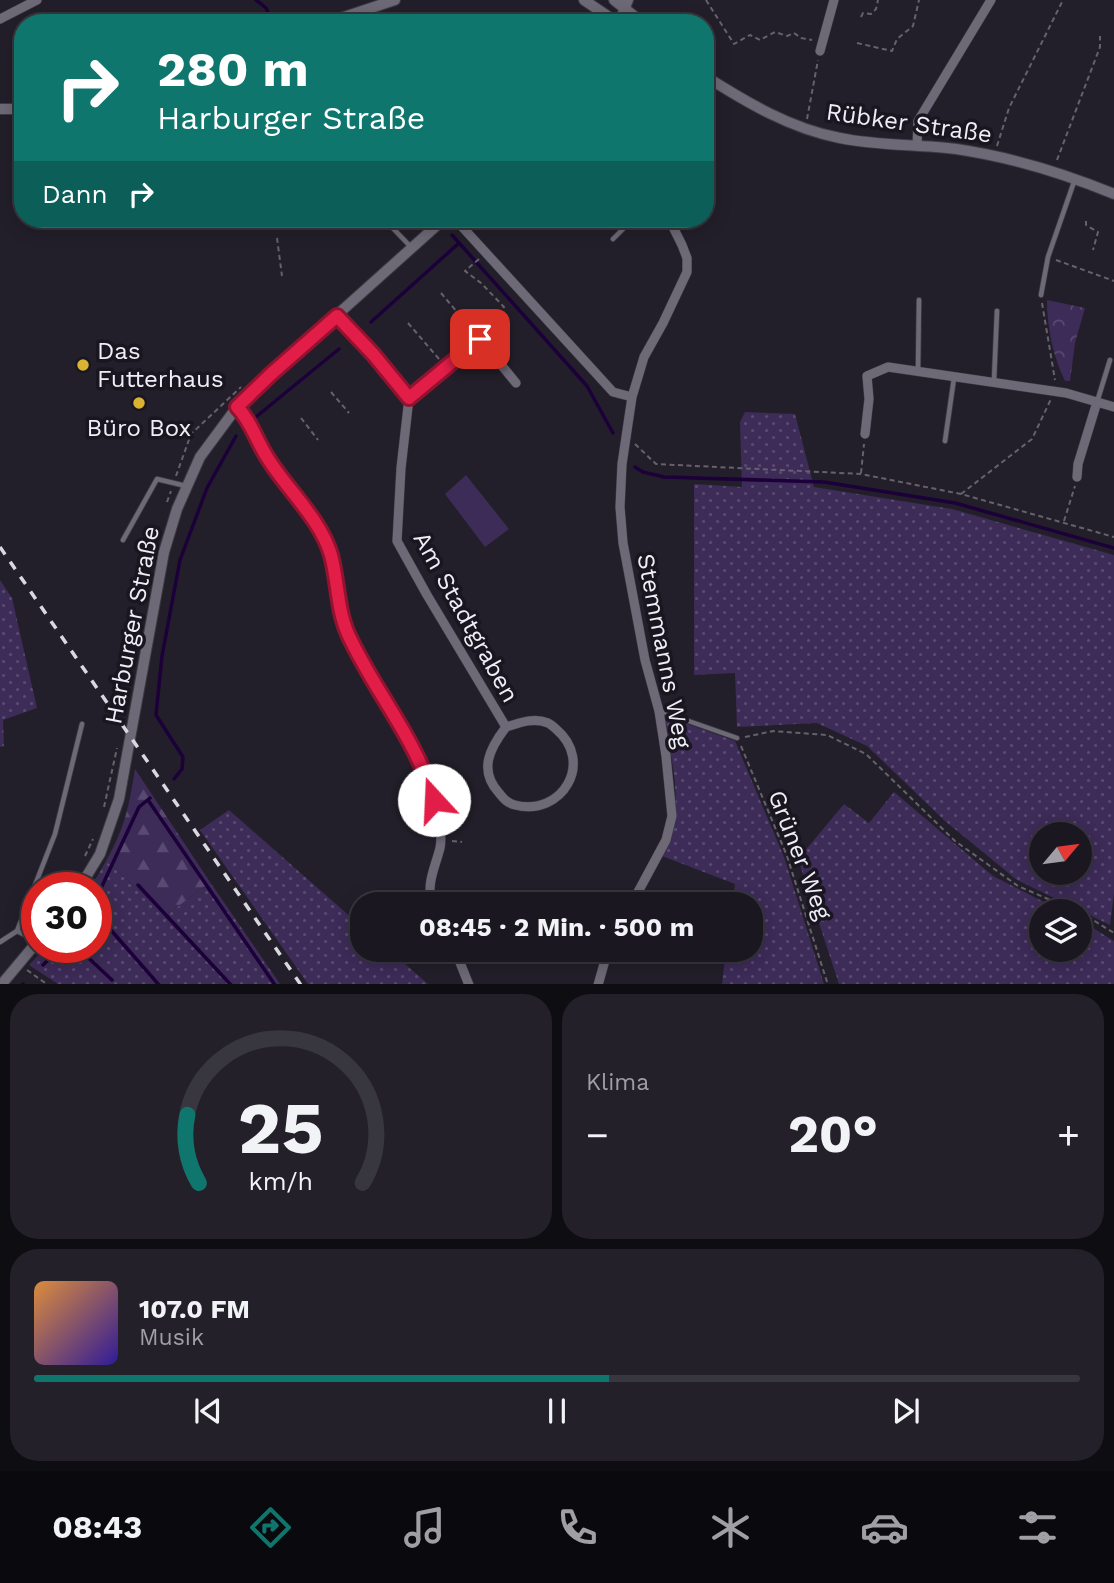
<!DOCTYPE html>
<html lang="de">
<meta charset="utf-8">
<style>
:root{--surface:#1a1720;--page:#232029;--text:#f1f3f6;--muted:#9f9fa5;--line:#38363e;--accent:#0f766e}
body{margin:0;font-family:"Work Sans",sans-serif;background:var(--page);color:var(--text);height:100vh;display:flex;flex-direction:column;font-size:26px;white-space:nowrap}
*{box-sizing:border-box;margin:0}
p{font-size:23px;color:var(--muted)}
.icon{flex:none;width:38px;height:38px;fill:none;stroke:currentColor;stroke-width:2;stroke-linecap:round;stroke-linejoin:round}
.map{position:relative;height:984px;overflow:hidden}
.side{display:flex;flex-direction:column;gap:10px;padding:10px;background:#0e0d12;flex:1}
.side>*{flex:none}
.hud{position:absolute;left:14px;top:14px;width:700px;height:214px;border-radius:28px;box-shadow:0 4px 18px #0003,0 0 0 2px var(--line);background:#0f766e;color:#fff;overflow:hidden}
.needle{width:46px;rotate:61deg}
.controls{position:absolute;left:1029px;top:822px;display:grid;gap:14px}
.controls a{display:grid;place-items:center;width:63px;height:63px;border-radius:50%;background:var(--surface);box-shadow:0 4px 18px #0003,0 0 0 2px var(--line);font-size:35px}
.speed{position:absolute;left:21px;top:872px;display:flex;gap:14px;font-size:35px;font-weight:700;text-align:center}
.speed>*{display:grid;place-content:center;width:91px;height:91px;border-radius:50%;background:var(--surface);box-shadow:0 4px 18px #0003,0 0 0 2px var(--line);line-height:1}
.speed .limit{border:10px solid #d22;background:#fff;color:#111}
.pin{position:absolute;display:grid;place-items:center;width:60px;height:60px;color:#fff;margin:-30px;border-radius:14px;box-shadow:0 4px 10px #0006}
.me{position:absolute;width:77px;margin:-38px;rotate:340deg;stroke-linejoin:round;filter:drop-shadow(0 0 5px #0008)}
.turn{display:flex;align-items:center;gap:24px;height:147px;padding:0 28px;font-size:32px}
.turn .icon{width:91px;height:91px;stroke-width:2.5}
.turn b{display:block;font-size:49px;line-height:60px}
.then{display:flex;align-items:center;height:66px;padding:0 28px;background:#0003;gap:14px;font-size:26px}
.big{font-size:52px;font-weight:700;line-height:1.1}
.side .card{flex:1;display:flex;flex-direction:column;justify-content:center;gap:10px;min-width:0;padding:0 24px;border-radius:28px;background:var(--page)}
.side .dial{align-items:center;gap:0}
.dial svg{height:182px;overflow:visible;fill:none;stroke:var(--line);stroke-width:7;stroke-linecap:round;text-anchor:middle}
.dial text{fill:var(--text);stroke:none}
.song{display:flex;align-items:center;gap:21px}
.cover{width:84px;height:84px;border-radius:10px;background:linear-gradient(135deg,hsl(30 70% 55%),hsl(250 70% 35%))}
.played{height:7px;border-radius:4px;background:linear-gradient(90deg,var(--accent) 55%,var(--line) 55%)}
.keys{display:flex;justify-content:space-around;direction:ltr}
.heat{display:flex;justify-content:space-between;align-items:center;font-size:38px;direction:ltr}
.side .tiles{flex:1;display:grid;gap:10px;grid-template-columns:1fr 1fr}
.card:last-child{grid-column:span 2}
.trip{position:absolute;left:350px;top:892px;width:413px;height:70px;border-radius:28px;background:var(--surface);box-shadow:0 4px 18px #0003,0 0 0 2px var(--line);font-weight:700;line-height:70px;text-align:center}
.menu{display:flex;height:112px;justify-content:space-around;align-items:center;background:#0a090d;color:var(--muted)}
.menu .icon{width:49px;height:49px}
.menu .selected{color:var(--accent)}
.menu b{font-size:32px;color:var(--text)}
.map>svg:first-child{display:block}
</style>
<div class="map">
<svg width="1114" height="985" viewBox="0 0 1114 985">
<defs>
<pattern id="grass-dots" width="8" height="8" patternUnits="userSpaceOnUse" patternTransform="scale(1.75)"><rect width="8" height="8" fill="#3d2b58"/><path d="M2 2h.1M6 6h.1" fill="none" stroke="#594a71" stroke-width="1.8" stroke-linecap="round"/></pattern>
<pattern id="forest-firs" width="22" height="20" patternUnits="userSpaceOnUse" patternTransform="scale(1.75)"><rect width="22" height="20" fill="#3d2b58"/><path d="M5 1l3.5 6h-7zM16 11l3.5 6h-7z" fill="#594a71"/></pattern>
<pattern id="park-crowns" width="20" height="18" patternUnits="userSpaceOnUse" patternTransform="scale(1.75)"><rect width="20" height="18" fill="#3d2b58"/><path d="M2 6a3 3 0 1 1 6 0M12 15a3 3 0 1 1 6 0" fill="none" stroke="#594a71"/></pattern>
</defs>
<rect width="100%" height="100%" fill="#231f2a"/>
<!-- grass -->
<path fill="url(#grass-dots)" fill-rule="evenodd" d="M745 412 795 414 814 487 952 509 1114 555V894L1110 925 1017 880 945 821 867 746 817 723 737 727 735 673 694 675V484L742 487 740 422ZM1041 835H1080V873H1041Z
M0 580 12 598 37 708 3 720 4 746 0 747Z
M662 715 735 741 784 857 824 984H722L726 950H751V905H732L735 884 662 856C686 809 673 763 662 715Z
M894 792 993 876 1064 912H1041V950H1080V920L1114 941V984H839L798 859 844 804 869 823Z
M229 810 362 927V950H389L428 984H308L200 830Z
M106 861 167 915 210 882 280 984 158 985 156 983 153 985 58 984 29 965 46 947H96V887H91Z"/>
<!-- forest -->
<path fill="url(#forest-firs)" d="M135 769 210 882 167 915 106 861C125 828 129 806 135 769Z"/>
<!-- park -->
<path fill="url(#park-crowns)" d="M1047 300 1085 308 1075 343 1070 381H1065C1053 357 1047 327 1047 300Z"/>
<!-- pitch -->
<path fill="#3d2b58" d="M466 475 509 529 485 547 445 494Z"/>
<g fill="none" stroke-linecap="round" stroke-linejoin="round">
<!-- stream -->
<path stroke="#1c0039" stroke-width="3.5" d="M256 0 266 8 273 23
M452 235 587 386 613 433
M371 322 459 243
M257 416 339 349
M635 467 643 472 664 477 824 482 955 503 1114 548
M174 779 182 769 183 757 156 715 162 656 180 560 207 488 236 436
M148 800 275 985
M138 885 231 985
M96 899 139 807 150 798
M103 921 159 985
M78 948 112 980
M43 965 61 947
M22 985 23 984"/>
<!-- service casing -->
<g stroke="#3e3b44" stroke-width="6">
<path id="service" d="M384 219 410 246
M613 239 633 219
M1041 295 1048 257 1075 179
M918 370 919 300
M994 381 997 311
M1097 402 1110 360
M945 441 954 378
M123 540 157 479 186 486
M660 711 737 738
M17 931 37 941
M0 942 17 931 55 834 82 724"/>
</g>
<!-- minor casing -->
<g stroke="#3e3b44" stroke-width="10">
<path id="minor" d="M0 19 37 0
M820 51 834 0
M917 146 918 121 991 0
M455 219 613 392 632 397
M337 316 373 354 409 398 401 468 397 541 427 595 506 727C490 748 478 770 499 793 504 799 507 803 515 805 562 817 595 762 556 729 555 728 549 723 548 723 534 717 519 723 506 727
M409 398 480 339 516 383
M237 407C251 421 256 440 267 457 287 489 319 516 330 554 339 581 337 611 349 636 378 695 422 746 437 812 440 823 442 837 440 848 435 868 426 883 432 905
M865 434 869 399 867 376 888 367 1066 393 1114 407
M1077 477 1078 464 1097 402
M631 905 666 840 672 816 666 756 659 711 645 660 623 543 620 507 622 464 632 397 644 357 663 323 687 272V258L682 245 669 219
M455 950 469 985
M598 985 608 950"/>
</g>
<!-- tertiary casing -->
<g stroke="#3e3b44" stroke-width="12">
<path id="tertiary" d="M584 0 618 23
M614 0 643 23
M326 23 395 0
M619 23 628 0
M705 76C746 102 791 129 840 138 878 146 918 144 956 149 1011 157 1063 173 1114 194
M0 109H23
M80 887 100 854 119 799 164 552 177 509 200 457 237 407 270 375 444 219
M1 985 37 942"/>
</g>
<!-- path -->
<path stroke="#65626c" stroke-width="2" stroke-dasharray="5 3.5" stroke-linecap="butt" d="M706 0 734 44 750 35 760 40 775 32 787 36 794 33 801 38 812 40
M861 17 863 13 871 14 876 9 878 0
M101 23 116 15 120 23
M857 43 892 51 897 39 913 26 919 0
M807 119 818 60
M997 146 1009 108 1063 0
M1057 160 1100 47V36
M1086 221V225L1098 232 1093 250
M277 238 282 276
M479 259 465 271 481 283 504 307 487 330
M1056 260 1114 281
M441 293 474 332
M1042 303 1055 380
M408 323 439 359
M331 392 349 413
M301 418 318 440
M635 444 656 464 861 474 961 494 1114 537
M861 473 864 444
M176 476 191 434 241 387
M961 494 1032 439 1051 399
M167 502 171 491
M1064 521 1075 486
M745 737 773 731 827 735 866 754 955 841 1018 886 1078 912
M741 746 787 856 828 985
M104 807 117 748
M452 841 462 842
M85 856 93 839
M1080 912 1114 933
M27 970 48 985"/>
<!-- service -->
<use href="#service" stroke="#6d6976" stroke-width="4.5"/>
<!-- minor -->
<use href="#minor" stroke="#6d6976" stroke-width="9"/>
<!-- tertiary -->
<use href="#tertiary" stroke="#6d6976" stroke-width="10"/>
<!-- rail -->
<path stroke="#d9d7df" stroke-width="3.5" stroke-dasharray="9 9" stroke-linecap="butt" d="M0 547 301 985"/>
</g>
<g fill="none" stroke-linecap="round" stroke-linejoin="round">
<!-- route casing -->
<g stroke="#92132f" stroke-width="18">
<path id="route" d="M434 800C416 738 374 691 348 634 337 609 338 581 331 555 320 518 287 490 267 457 256 440 251 421 237 407L270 375 337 316 373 354 409 398 480 339"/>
</g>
<!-- route -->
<use href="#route" stroke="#e11d48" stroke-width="12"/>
</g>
<!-- markers -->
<g fill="#dab333" stroke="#191620" stroke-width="2.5">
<circle cx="83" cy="365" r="7"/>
<circle cx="139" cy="403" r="7"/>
</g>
<g text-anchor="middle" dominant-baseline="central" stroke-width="7" stroke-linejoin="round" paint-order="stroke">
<!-- street labels -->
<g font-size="24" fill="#efedf5" stroke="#191620">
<text transform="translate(909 123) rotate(8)">Rübker Straße</text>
<text transform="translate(466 617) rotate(61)">Am Stadtgraben</text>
<text transform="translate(132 625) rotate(-79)">Harburger Straße</text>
<text transform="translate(664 651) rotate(79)">Stemmanns Weg</text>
<text transform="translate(800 855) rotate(69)">Grüner Weg</text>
</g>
<!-- poi labels -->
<g font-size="24" fill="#efedf5" stroke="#191620" text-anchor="start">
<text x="97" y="351">Das<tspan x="97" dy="28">Futterhaus</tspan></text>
<text x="139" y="428" text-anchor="middle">Büro Box</text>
</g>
</g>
</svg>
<div class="controls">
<a><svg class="needle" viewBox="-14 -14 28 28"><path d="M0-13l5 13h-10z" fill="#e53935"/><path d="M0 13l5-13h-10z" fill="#9f9fa5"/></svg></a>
<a><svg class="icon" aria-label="layers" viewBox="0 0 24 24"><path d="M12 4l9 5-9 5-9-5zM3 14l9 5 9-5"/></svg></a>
</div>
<div class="speed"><div class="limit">30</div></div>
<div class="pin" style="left:480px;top:339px;background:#d93025"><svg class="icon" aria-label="arrive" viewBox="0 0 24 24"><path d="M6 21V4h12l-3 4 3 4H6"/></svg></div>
<svg class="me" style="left:434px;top:800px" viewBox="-20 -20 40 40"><circle r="19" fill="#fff"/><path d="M0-13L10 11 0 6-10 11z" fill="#e11d48"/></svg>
<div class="trip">08:45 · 2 Min. · 500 m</div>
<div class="hud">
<div class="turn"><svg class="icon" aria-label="right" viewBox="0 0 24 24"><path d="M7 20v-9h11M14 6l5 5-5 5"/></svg><div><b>280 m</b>Harburger Straße</div></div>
<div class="then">Dann<svg class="icon" aria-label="right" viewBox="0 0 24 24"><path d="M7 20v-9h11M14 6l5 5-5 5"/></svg></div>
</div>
</div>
<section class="side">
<div class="tiles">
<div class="card dial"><svg viewBox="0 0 100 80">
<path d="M14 69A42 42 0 1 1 86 69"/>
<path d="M14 69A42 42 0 0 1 9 39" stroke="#0f766e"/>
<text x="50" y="56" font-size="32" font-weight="700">25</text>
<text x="50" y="72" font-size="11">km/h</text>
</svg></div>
<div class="card"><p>Klima</p>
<div class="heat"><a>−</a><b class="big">20°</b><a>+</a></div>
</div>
<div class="card">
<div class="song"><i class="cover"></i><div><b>107.0 FM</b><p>Musik</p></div></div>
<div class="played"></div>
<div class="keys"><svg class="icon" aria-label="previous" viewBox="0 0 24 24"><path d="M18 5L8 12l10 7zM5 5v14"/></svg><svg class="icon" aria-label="pause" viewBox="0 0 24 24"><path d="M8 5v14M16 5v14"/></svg><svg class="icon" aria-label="next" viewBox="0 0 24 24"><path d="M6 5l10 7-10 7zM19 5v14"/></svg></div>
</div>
</div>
</section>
<nav class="menu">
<b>08:43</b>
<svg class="icon selected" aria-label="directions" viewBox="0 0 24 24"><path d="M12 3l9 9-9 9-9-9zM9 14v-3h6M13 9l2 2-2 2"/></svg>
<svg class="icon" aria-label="music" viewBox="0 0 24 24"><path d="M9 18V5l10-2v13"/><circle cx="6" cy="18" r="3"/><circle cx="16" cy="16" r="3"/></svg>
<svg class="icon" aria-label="phone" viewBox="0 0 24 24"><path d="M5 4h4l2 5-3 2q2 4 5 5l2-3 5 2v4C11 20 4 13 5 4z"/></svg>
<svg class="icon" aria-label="climate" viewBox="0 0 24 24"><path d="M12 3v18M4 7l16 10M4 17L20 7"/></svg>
<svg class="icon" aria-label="car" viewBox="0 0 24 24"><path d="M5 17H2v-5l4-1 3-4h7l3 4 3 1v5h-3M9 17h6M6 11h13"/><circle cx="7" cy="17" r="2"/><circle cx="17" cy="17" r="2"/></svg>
<svg class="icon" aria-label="filters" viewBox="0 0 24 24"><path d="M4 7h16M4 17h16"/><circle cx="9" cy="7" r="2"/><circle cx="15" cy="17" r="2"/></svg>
</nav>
